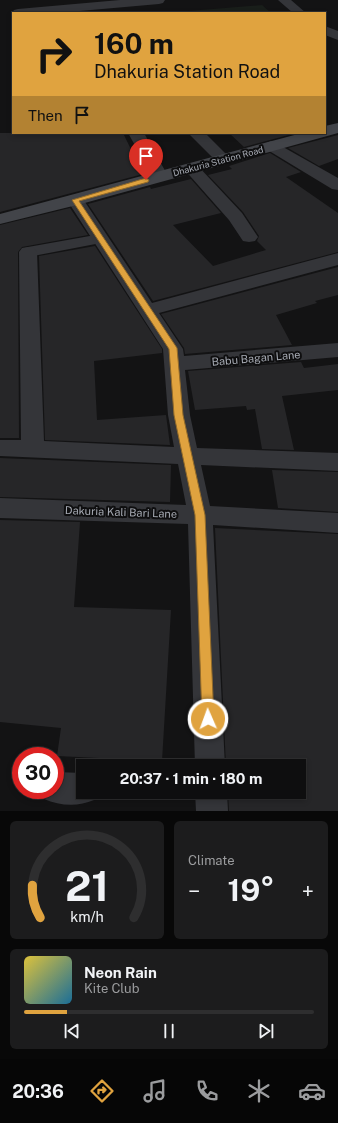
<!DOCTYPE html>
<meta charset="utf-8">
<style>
:root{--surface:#0e0e0f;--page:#1c1c1d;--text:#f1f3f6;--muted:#9b9c9e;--line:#2e2e2f;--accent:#e0a33f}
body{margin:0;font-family:"Public Sans",sans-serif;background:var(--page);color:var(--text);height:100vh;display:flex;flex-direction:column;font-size:15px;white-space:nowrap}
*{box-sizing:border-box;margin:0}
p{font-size:13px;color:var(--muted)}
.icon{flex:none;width:22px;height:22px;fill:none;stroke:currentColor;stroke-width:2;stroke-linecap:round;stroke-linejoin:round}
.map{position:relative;height:811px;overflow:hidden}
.sheet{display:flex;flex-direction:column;gap:10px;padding:10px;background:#080808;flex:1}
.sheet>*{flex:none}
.top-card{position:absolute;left:12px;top:12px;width:314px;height:122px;border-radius:0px;box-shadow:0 2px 6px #0003,0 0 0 1px var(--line);background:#e0a33f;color:#111;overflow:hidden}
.speed{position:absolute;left:12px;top:747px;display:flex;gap:8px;font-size:20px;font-weight:700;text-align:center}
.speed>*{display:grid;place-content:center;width:52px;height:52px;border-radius:50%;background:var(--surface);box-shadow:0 2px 6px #0003,0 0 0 1px var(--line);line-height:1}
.speed .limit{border:6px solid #d22;background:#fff;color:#111}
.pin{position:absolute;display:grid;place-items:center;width:34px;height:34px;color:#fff;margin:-41px -17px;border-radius:50% 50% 50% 0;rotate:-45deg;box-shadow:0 0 4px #0007}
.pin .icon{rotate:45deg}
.me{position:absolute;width:44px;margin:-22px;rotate:358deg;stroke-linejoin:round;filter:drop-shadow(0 0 3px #0008)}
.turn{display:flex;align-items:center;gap:14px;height:84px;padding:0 16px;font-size:18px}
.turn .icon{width:52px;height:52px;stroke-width:2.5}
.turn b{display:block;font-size:28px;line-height:34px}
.then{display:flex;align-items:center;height:38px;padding:0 16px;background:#0003;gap:8px;font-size:15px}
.big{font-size:30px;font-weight:700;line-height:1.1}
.sheet .widget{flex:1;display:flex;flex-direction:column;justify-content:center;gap:6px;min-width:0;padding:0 14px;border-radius:6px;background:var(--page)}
.sheet .dial{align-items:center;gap:0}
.dial svg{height:104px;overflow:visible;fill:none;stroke:var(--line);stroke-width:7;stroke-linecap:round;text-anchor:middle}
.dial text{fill:var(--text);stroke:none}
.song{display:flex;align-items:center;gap:12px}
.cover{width:48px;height:48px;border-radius:6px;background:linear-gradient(135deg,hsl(50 70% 55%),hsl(200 70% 35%))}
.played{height:4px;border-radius:2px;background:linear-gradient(90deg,var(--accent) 15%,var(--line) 15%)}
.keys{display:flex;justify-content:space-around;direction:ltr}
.heat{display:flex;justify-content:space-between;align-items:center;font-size:22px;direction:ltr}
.sheet .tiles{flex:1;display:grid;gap:10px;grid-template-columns:1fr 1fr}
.widget:last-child{grid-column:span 2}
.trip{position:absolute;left:76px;top:759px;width:230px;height:40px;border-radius:0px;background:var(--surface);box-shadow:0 2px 6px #0003,0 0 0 1px var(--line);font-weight:700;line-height:40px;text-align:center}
.menu{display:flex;height:64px;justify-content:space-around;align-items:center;background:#060606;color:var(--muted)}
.menu .icon{width:28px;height:28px}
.menu .selected{color:var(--accent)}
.menu b{font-size:18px;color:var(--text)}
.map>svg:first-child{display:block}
</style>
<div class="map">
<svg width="338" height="811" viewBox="0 0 338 811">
<rect width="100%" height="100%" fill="#131314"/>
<!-- green -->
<path fill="#191e1a" d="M262 5 271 13H189L188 11Z"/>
<!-- building -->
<path fill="#262628" d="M0 133H123L143 174 0 212Z
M229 133H296L244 147Z
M338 135V159L319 166 288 148Z
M270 153 301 172 286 177 338 213V252L153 301 88 204 150 187 151 189 191 179 221 213 173 225 213 266 266 250 257 241 259 236 243 212 208 175 232 169 229 166Z
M70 208 88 235 22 247 18 252 19 438H0V225Z
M95 246 162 349V353L94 361 97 420 166 415 170 445 45 440 39 256Z
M338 267V295L315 301 317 303 276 315 292 345 185 354 184 348 161 314Z
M301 362 304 368 338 364V390L282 396 294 450 262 449 255 409 247 410 246 406 195 410 188 371Z
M0 458 171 465 170 502 0 497Z
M272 470 338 472V512L278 508Z
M0 520 80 522 74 607 171 610 162 761 57 756 61 728 0 722Z
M215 528 338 534V811H229L228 792H299V766H226Z"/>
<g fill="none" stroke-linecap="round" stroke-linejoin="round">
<!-- lane -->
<path fill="#343539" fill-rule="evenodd" d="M101 234 106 236 109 239 106 242 28 257 22 255 20 252 22 249 28 247Z"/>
<!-- street -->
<path fill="#343539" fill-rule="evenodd" d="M120 0H165L163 3 159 4 57 13H13V15L12 13 14 10 18 9Z
M278 0H291L306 13H293Z
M325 26 338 31V40L325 35Z
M128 133H144L168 176 166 179 160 181 154 179Z
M188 133H205L231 159 229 162 223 164 217 162Z
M271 141 276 143 338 178V190L332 189 266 149 263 146 266 143Z
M191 163 197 165 242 213 258 237 255 241 249 242 243 241 229 220 183 168 185 165Z
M75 195 81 196 152 303 338 253V265L159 313 183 349 184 356 338 343V357L185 370 190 415 197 448 338 453V471L201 465 210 506 338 513V533L213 525 225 766H195L188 524 0 518V498L186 505 178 464 0 456V440H21L19 252 22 248 28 247 34 248 37 252 44 441 174 447 168 415 163 349 67 200 69 196Z
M55 772 83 773V792H98L94 800C78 807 60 806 44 799L40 790H55Z
M195 792H227L228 811H196Z"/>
<!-- secondary -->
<path fill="#424449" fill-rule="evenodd" d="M338 123V133L81 204 0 224V214L302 133H325V126Z"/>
</g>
<!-- route -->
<path fill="#e0a33f" stroke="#926a29" d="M146 178 149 180 148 182 79 201 177 348 183 415 205 515 214 719 212 723 208 725 204 723 202 719 195 515 174 415 169 349 72 200Z"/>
<g text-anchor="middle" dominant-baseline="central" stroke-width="4" stroke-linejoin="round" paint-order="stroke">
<!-- far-street labels -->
<g font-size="9" fill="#a6aab3" stroke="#0e0e0f">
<text transform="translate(218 161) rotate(-15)">Dhakuria Station Road</text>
</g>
<!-- street labels -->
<g font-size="11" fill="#a6aab3" stroke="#0e0e0f">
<text transform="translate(256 358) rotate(-5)">Babu Bagan Lane</text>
<text transform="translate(121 512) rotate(2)">Dakuria Kali Bari Lane</text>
</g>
</g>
</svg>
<div class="speed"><div class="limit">30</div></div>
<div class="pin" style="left:146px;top:180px;background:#d93025"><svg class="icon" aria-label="arrive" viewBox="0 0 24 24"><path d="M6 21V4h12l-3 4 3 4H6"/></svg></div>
<svg class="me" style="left:208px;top:719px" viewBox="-20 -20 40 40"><circle r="17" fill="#e0a33f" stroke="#fff" stroke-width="3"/><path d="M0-11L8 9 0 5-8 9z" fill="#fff"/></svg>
<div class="trip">20:37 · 1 min · 180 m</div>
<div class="top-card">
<div class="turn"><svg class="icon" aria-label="right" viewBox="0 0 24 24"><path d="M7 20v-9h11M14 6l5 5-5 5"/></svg><div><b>160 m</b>Dhakuria Station Road</div></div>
<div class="then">Then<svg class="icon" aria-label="arrive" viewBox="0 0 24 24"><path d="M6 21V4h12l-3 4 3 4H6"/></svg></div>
</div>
</div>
<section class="sheet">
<div class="tiles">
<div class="widget dial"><svg viewBox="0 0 100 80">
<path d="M14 69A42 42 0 1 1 86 69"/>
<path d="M14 69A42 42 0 0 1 8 44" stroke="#e0a33f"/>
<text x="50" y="56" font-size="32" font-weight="700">21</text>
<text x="50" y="72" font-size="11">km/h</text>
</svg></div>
<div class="widget"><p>Climate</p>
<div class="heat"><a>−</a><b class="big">19°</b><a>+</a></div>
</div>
<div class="widget">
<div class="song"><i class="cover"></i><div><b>Neon Rain</b><p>Kite Club</p></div></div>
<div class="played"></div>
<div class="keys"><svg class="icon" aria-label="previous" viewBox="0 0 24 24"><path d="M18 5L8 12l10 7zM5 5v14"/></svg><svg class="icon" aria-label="pause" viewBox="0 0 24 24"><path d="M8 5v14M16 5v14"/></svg><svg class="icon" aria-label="next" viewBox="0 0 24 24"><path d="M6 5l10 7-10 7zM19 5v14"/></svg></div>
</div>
</div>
</section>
<nav class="menu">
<b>20:36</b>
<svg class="icon selected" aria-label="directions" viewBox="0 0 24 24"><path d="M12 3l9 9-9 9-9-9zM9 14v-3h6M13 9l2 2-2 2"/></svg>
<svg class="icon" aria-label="music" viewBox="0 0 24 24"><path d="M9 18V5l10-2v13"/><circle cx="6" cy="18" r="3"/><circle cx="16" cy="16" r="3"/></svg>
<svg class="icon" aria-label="phone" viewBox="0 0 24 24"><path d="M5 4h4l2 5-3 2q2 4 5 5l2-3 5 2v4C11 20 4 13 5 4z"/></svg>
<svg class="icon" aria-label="climate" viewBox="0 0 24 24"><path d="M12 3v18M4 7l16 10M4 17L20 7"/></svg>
<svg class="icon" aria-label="car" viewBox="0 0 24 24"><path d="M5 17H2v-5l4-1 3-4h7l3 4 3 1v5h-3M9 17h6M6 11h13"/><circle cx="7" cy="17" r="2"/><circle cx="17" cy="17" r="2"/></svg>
</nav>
